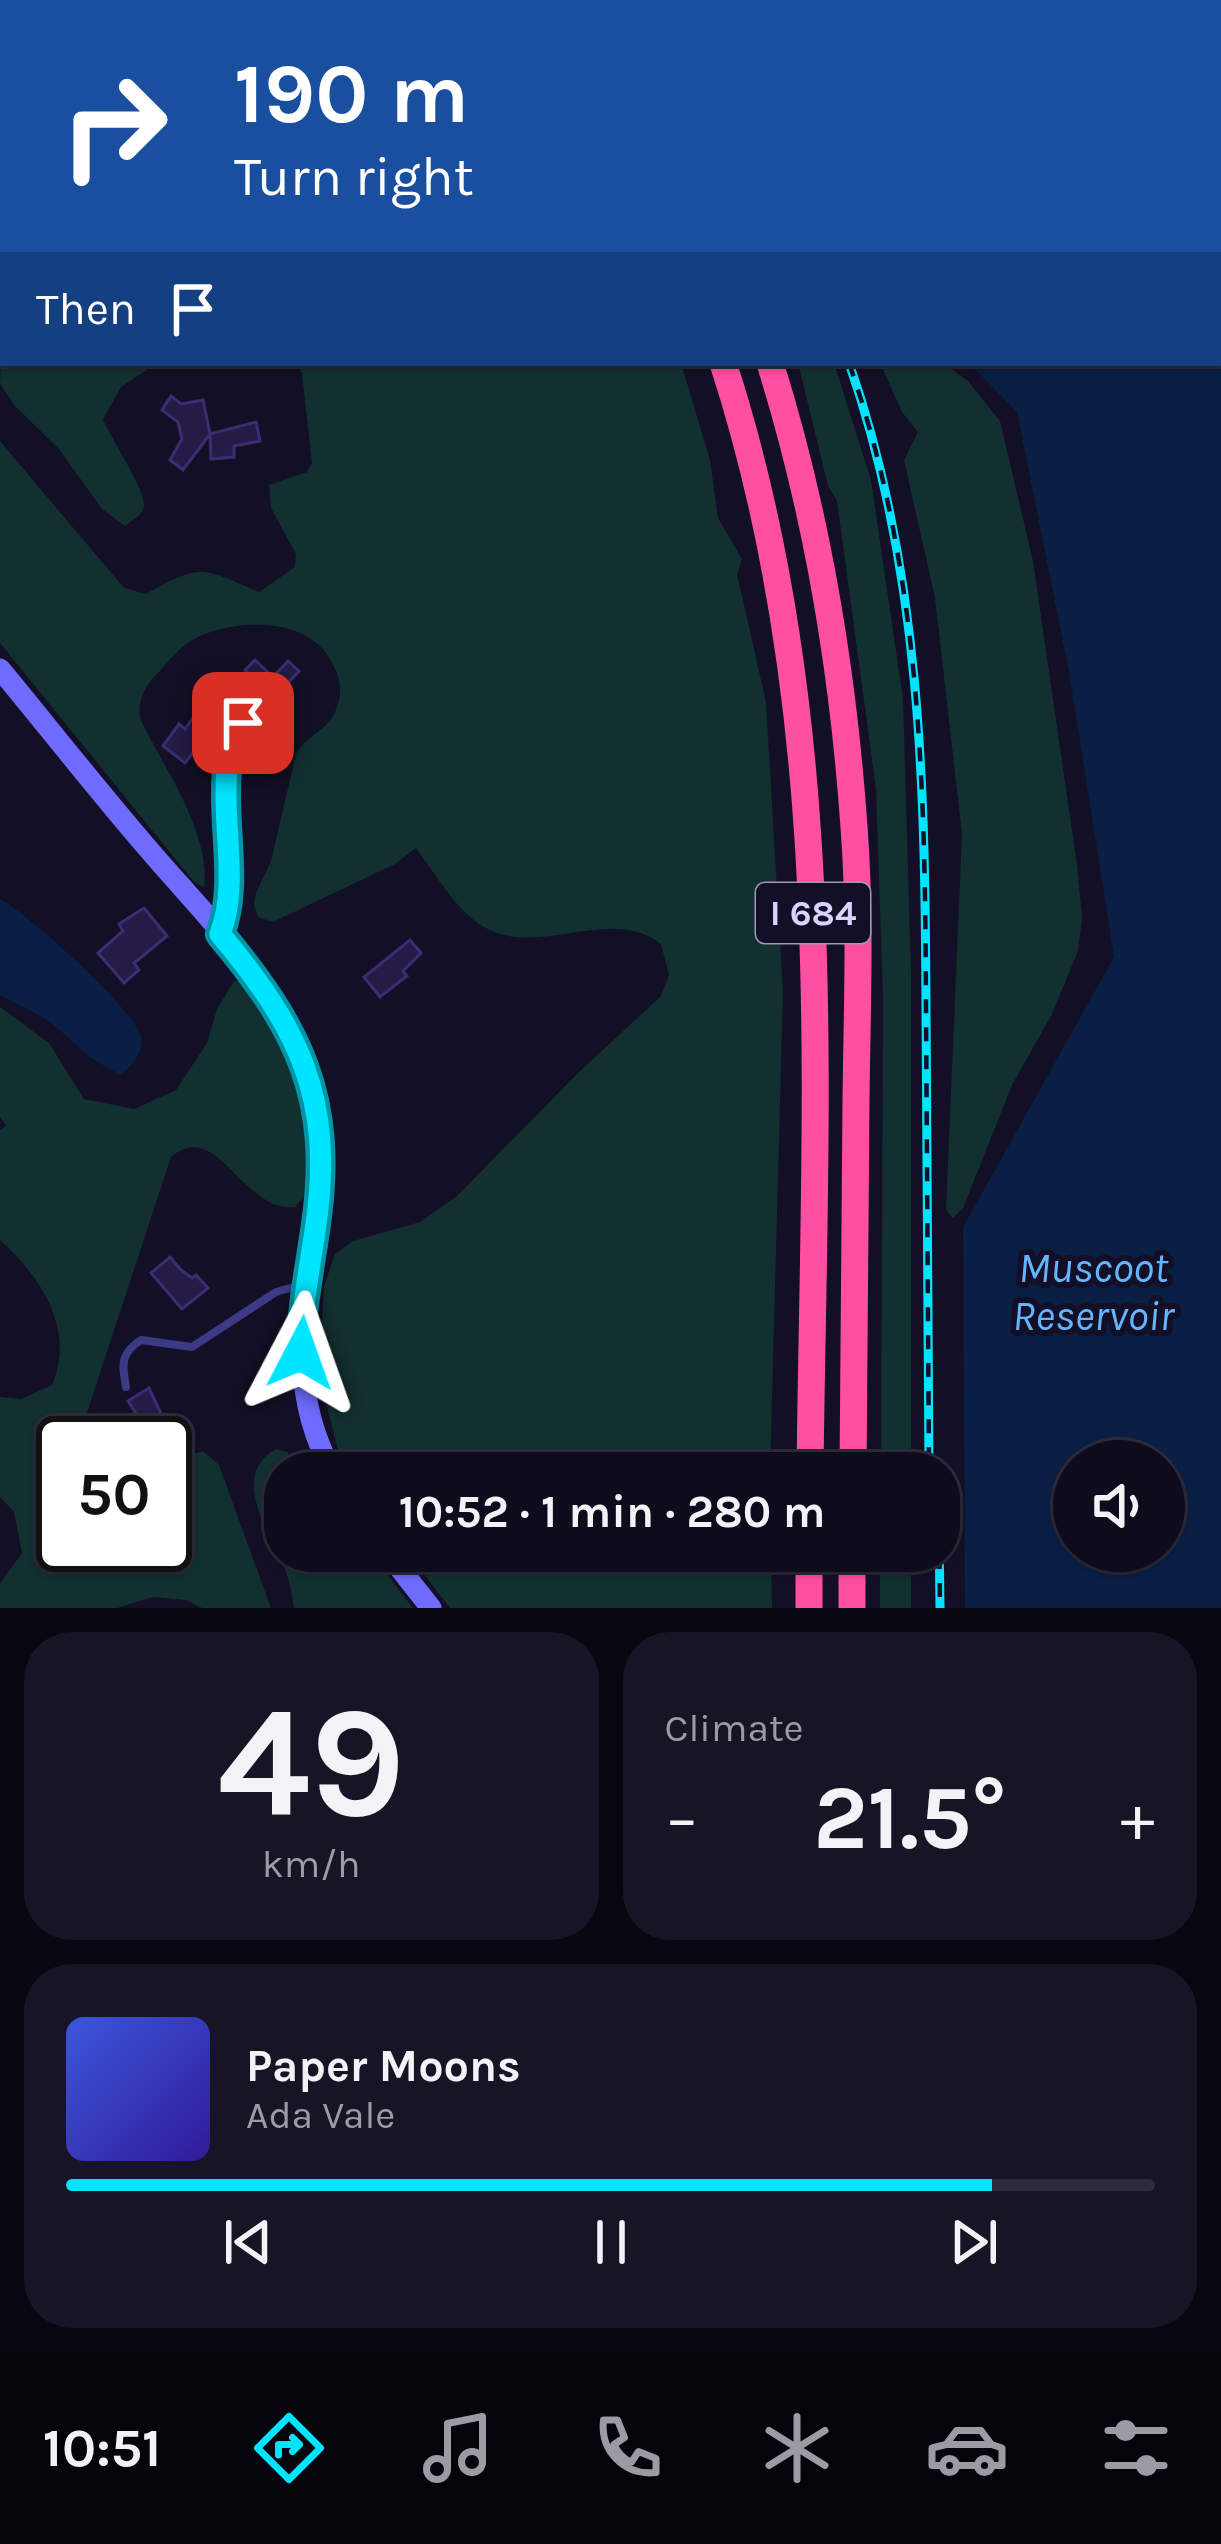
<!DOCTYPE html>
<meta charset="utf-8">
<style>
:root{--surface:#0e0b1c;--page:#171425;--text:#f1f3f6;--muted:#9b9ba3;--line:#2e2b3b;--accent:#00e5ff}
body{margin:0;font-family:Karla,sans-serif;background:var(--page);color:var(--text);height:100vh;display:flex;flex-direction:column;font-size:45px;white-space:nowrap}
*{box-sizing:border-box;margin:0}
p{font-size:39px;color:var(--muted)}
.icon{flex:none;width:66px;height:66px;fill:none;stroke:currentColor;stroke-width:2;stroke-linecap:round;stroke-linejoin:round}
.map{position:relative;height:1608px;overflow:hidden}
.panel{display:flex;flex-direction:column;gap:24px;padding:24px;background:#08060f;flex:1}
.panel>*{flex:none}
.banner{position:absolute;left:0px;top:0px;width:1221px;height:366px;box-shadow:0 3px 9px #0004,0 0 0 3px var(--line);background:#1a4fa0;color:#fff;overflow:hidden}
.controls{position:absolute;left:1053px;top:1440px;display:grid;gap:24px}
.controls a{display:grid;place-items:center;width:132px;height:132px;border-radius:50%;background:var(--surface);box-shadow:0 3px 9px #0004,0 0 0 3px var(--line);font-size:60px}
.speed{position:absolute;left:36px;top:1416px;display:flex;gap:24px;font-size:60px;font-weight:700;text-align:center}
.speed>*{display:grid;place-content:center;width:156px;height:156px;border-radius:50%;background:var(--surface);box-shadow:0 3px 9px #0004,0 0 0 3px var(--line);line-height:1}
.speed .limit{border:6px solid #111;border-radius:18px;background:#fff;color:#111}
.pin{position:absolute;display:grid;place-items:center;width:102px;height:102px;color:#fff;margin:-51px;border-radius:24px;box-shadow:0 6px 18px #0006}
.me{position:absolute;width:132px;margin:-66px;rotate:4deg;stroke-linejoin:round;filter:drop-shadow(0 0 9px #0008)}
.turn{display:flex;align-items:center;gap:42px;height:252px;padding:0 36px;font-size:54px}
.turn .icon{width:156px;height:156px;stroke-width:2.5}
.turn b{display:block;font-size:84px;line-height:102px}
.then{display:flex;align-items:center;height:114px;padding:0 36px;background:#0003;gap:24px;font-size:45px}
.big{font-size:90px;font-weight:700;line-height:1.1}
.panel .card{flex:1;display:flex;flex-direction:column;justify-content:center;gap:18px;min-width:0;padding:0 42px;border-radius:48px;background:var(--page)}
.panel .dial{align-items:center;gap:0}
.dial b{font-size:156px;line-height:1}
.song{display:flex;align-items:center;gap:36px}
.cover{width:144px;height:144px;border-radius:18px;background:linear-gradient(135deg,hsl(230 70% 55%),hsl(250 70% 35%))}
.played{height:12px;border-radius:6px;background:linear-gradient(90deg,var(--accent) 85%,var(--line) 85%)}
.keys{display:flex;justify-content:space-around;direction:ltr}
.heat{display:flex;justify-content:space-between;align-items:center;font-size:66px;direction:ltr}
.panel .tiles{flex:1;display:grid;gap:24px;grid-template-columns:1fr 1fr}
.card:last-child{grid-column:span 2}
.trip{position:absolute;left:264px;top:1452px;width:696px;height:120px;border-radius:48px;background:var(--surface);box-shadow:0 3px 9px #0004,0 0 0 3px var(--line);font-weight:700;line-height:120px;text-align:center}
.menu{display:flex;height:192px;justify-content:space-around;align-items:center;background:#06040b;color:var(--muted)}
.menu .icon{width:84px;height:84px}
.menu .active{color:var(--accent)}
.menu b{font-size:54px;color:var(--text)}
.map>svg:first-child{display:block}
</style>
<div class="map">
<svg width="1221" height="1608" viewBox="0 0 1221 1608">
<rect width="100%" height="100%" fill="#130f26"/>
<!-- green -->
<path fill="#12302f" d="M3 290V363H157L121 387 103 419C111 439 146 491 144 506 142 516 132 520 125 526L102 509 59 449 15 406 0 384Z
M297 363H681L710 460 718 518 742 559 737 574 766 702 783 991 770 1473H348L341 1461 319 1376 324 1286 335 1254 353 1241 420 1222 457 1196 578 1073 661 996 669 975 661 944C610 904 538 959 484 927 455 910 436 874 416 848L395 864 273 922 258 917 254 905 256 893 271 861 296 754C307 734 330 730 337 707 343 690 340 678 332 663 311 618 242 618 200 636 183 643 171 658 159 672 145 685 136 701 141 721 165 769 211 834 204 887L194 882 0 643V441L124 588 146 594C202 562 203 568 259 592L295 567 296 554 271 508 269 485 307 472 312 463 302 374Z
M798 363H834L871 480 903 699 911 972V1473H881L883 998 876 789 837 501 828 486Z
M880 363H943L967 380 1000 421 1033 561 1077 865 1082 918 1078 951 1051 1016 1012 1085 963 1208 953 1218 946 1210 962 834 935 598 904 460 918 432 902 412Z
M234 981H245L301 1089 309 1192 295 1207C242 1213 218 1117 171 1157L77 1443H63V1545H165V1477L182 1458 203 1451 219 1465 271 1608H202L186 1600 153 1597 117 1608H0V1583L22 1553 14 1512 0 1497V1397L21 1399 52 1385C76 1330 41 1277 0 1240V1130L6 1126 0 1117V1007L49 1043 84 1099 134 1109 176 1090 207 1043 217 1009Z
M276 1449 287 1452 305 1473H285V1551H369L413 1608H294C292 1595 290 1582 285 1570 271 1534 228 1476 276 1449Z
M406 1551H771L772 1608H450Z
M880 1551H911V1608H880Z"/>
<!-- water -->
<path fill="#0a1f44" fill-rule="evenodd" d="M925 0H1221V1608H965L963 1227 1114 957 1069 672 1017 412 969 363H1218V3H924ZM1074 1461H1164V1551H1074Z
M0 899C28 914 132 1007 141 1036 145 1051 131 1067 120 1075L91 1058 48 1020 0 995Z"/>
<!-- building -->
<path fill="#241b47" stroke="#3b2d73" stroke-width="3" d="M171 396 181 404 203 400 210 434 256 422 260 441 234 446V457L211 459 210 434 183 470 170 460 182 439 178 422 162 410Z
M255 660 273 677 288 661 299 671 268 704 256 692 250 683 254 678 245 670Z
M192 719 207 730V735L185 763 163 746 179 724 185 729Z
M144 908 167 936 134 963 139 970 124 983 98 953 123 931 119 924Z
M410 940 421 953 403 971 407 976 380 997 364 977Z
M170 1257 181 1270 192 1278 196 1275 208 1288 182 1309 151 1273Z
M149 1388 170 1433 154 1442 128 1401Z"/>
<g fill="none" stroke-linecap="round" stroke-linejoin="round">
<!-- lane -->
<path stroke="#3d3a85" stroke-width="8" d="M223 928 232 904 229 751 243 723
M126 1387C122 1364 120 1354 141 1340L192 1347 276 1292 305 1284"/>
<!-- secondary -->
<path stroke="#6f6bff" stroke-width="21" d="M0 669C48 727 95 787 144 844 211 923 297 1002 317 1107 341 1236 262 1345 333 1473
M386 1551 431 1608"/>
<!-- highway -->
<path stroke="#ff4fa3" stroke-width="27" d="M571 0 572 3
M621 0 623 3
M723 363C840 722 814 1101 810 1473
M770 363C817 513 843 670 854 827 861 918 857 1009 856 1100 855 1224 854 1349 853 1473
M809 1608V1551
M852 1608V1551"/>
<!-- rail casing -->
<g stroke="#00e5ff" stroke-width="9">
<path id="rail" d="M701 0 702 3
M849 363C922 572 925 791 926 1009 927 1164 928 1318 929 1473
M939 1527 940 1608"/>
</g>
<!-- rail -->
<use href="#rail" stroke="#130f26" stroke-width="4.5" stroke-dasharray="14" stroke-linecap="butt"/>
</g>
<g fill="none" stroke-linecap="round" stroke-linejoin="round">
<!-- route casing -->
<g stroke="#0095a6" stroke-width="30">
<path id="route" d="M243 723C205 781 246 868 220 934 299 1028 334 1099 316 1224 310 1267 301 1309 301 1353"/>
</g>
<!-- route -->
<use href="#route" stroke="#00e5ff" stroke-width="21"/>
</g>
<g text-anchor="middle" dominant-baseline="central" stroke-width="12" stroke-linejoin="round" paint-order="stroke">
<!-- shield labels -->
<rect fill="#130f26" stroke="#9e99be" stroke-width="3" x="756" y="883" width="114" height="60" rx="9"/>
<g font-size="36" font-weight="bold" fill="#d9d4ff">
<text x="813" y="913">I 684</text>
</g>
<!-- water labels -->
<g font-size="42" font-style="italic" fill="#62b6ff" stroke="#130f26">
<text x="1093" y="1268">Muscoot<tspan x="1093" dy="48">Reservoir</tspan></text>
</g>
</g>
</svg>
<div class="controls">
<a><svg class="icon" aria-label="sound" viewBox="0 0 24 24"><path d="M4 9h4l5-4v14l-5-4H4zM17 9q2 3 0 6"/></svg></a>
</div>
<div class="speed"><div class="limit">50</div></div>
<div class="pin" style="left:243px;top:723px;background:#d93025"><svg class="icon" aria-label="arrive" viewBox="0 0 24 24"><path d="M6 21V4h12l-3 4 3 4H6"/></svg></div>
<svg class="me" style="left:301px;top:1353px" viewBox="-20 -20 40 40"><path d="M0-17L14 15 0 8-14 15z" fill="#00e5ff" stroke="#fff" stroke-width="4"/></svg>
<div class="trip">10:52 · 1 min · 280 m</div>
<div class="banner">
<div class="turn"><svg class="icon" aria-label="right" viewBox="0 0 24 24"><path d="M7 20v-9h11M14 6l5 5-5 5"/></svg><div><b>190 m</b>Turn right</div></div>
<div class="then">Then<svg class="icon" aria-label="arrive" viewBox="0 0 24 24"><path d="M6 21V4h12l-3 4 3 4H6"/></svg></div>
</div>
</div>
<section class="panel">
<div class="tiles">
<div class="card dial"><b>49</b><p>km/h</p></div>
<div class="card"><p>Climate</p>
<div class="heat"><a>−</a><b class="big">21.5°</b><a>+</a></div>
</div>
<div class="card">
<div class="song"><i class="cover"></i><div><b>Paper Moons</b><p>Ada Vale</p></div></div>
<div class="played"></div>
<div class="keys"><svg class="icon" aria-label="previous" viewBox="0 0 24 24"><path d="M18 5L8 12l10 7zM5 5v14"/></svg><svg class="icon" aria-label="pause" viewBox="0 0 24 24"><path d="M8 5v14M16 5v14"/></svg><svg class="icon" aria-label="next" viewBox="0 0 24 24"><path d="M6 5l10 7-10 7zM19 5v14"/></svg></div>
</div>
</div>
</section>
<nav class="menu">
<b>10:51</b>
<svg class="icon active" aria-label="directions" viewBox="0 0 24 24"><path d="M12 3l9 9-9 9-9-9zM9 14v-3h6M13 9l2 2-2 2"/></svg>
<svg class="icon" aria-label="music" viewBox="0 0 24 24"><path d="M9 18V5l10-2v13"/><circle cx="6" cy="18" r="3"/><circle cx="16" cy="16" r="3"/></svg>
<svg class="icon" aria-label="phone" viewBox="0 0 24 24"><path d="M5 4h4l2 5-3 2q2 4 5 5l2-3 5 2v4C11 20 4 13 5 4z"/></svg>
<svg class="icon" aria-label="climate" viewBox="0 0 24 24"><path d="M12 3v18M4 7l16 10M4 17L20 7"/></svg>
<svg class="icon" aria-label="car" viewBox="0 0 24 24"><path d="M5 17H2v-5l4-1 3-4h7l3 4 3 1v5h-3M9 17h6M6 11h13"/><circle cx="7" cy="17" r="2"/><circle cx="17" cy="17" r="2"/></svg>
<svg class="icon" aria-label="filters" viewBox="0 0 24 24"><path d="M4 7h16M4 17h16"/><circle cx="9" cy="7" r="2"/><circle cx="15" cy="17" r="2"/></svg>
</nav>
